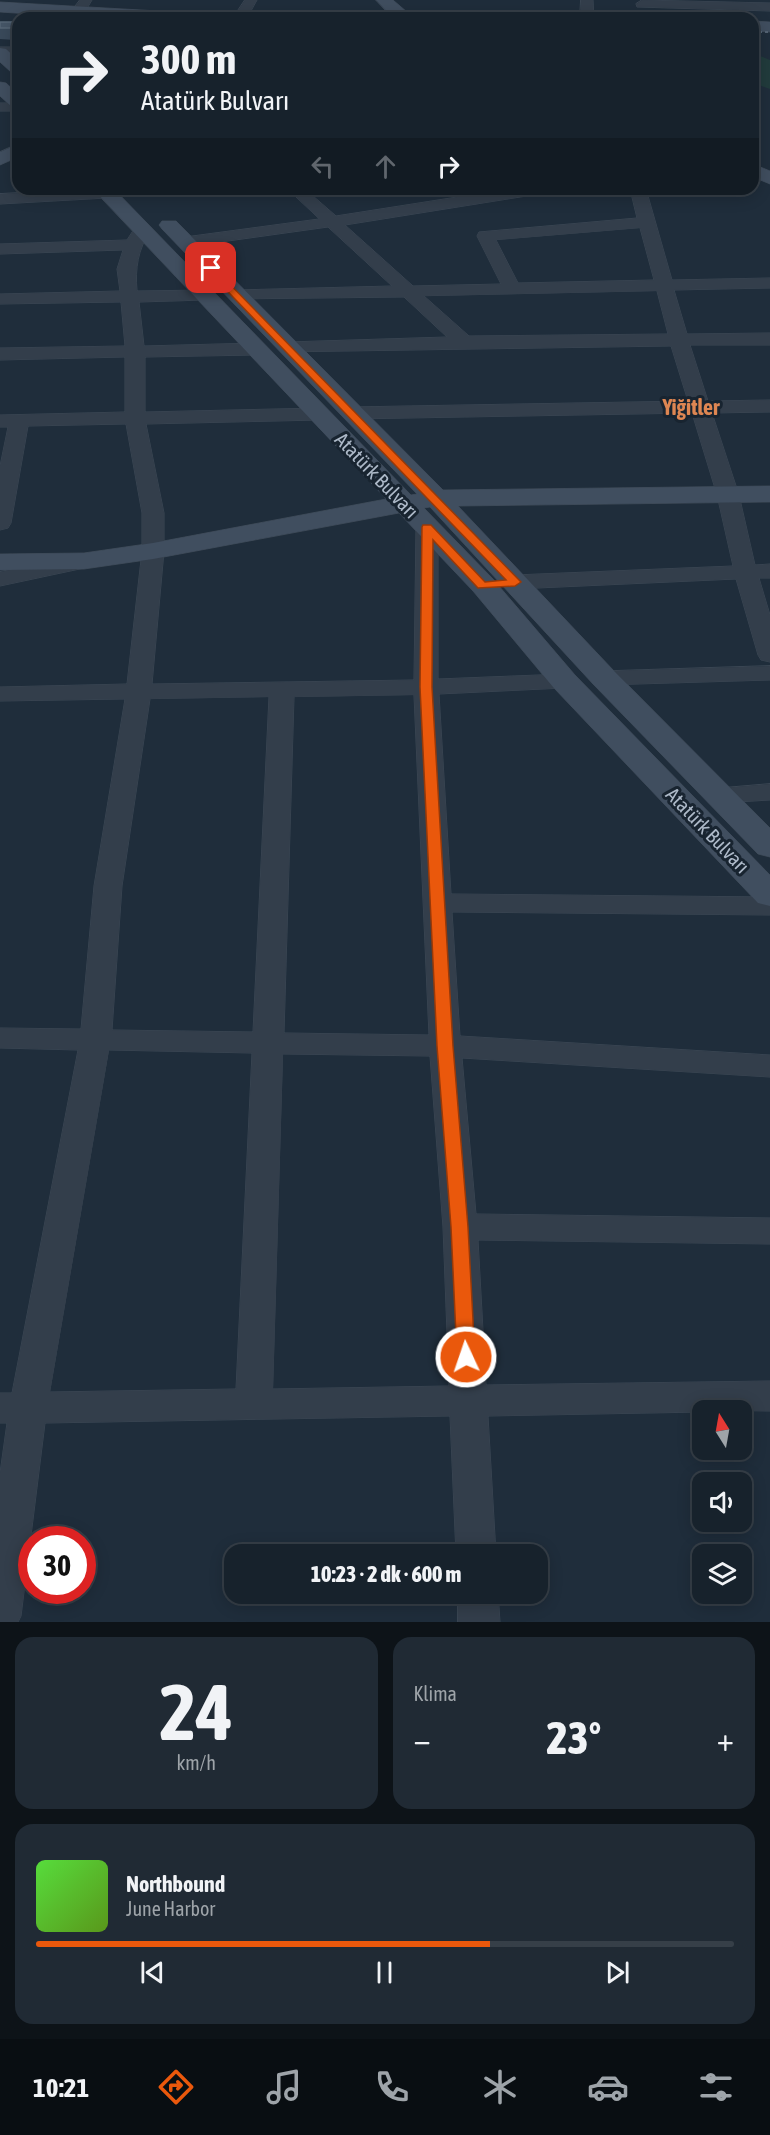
<!DOCTYPE html>
<html lang="tr">
<meta charset="utf-8">
<style>
:root{--surface:#17222c;--page:#202a34;--text:#f1f3f6;--muted:#9ea4a9;--line:#363f48;--accent:#ea580c}
body{margin:0;font-family:"Asap Condensed",sans-serif;background:var(--page);color:var(--text);height:100vh;display:flex;flex-direction:column;font-size:22px;white-space:nowrap}
*{box-sizing:border-box;margin:0}
p{font-size:20px;color:var(--muted)}
.icon{flex:none;width:33px;height:33px;fill:none;stroke:currentColor;stroke-width:2;stroke-linecap:round;stroke-linejoin:round}
.map{position:relative;height:1622px;overflow:hidden}
.side{display:flex;flex-direction:column;gap:15px;padding:15px;background:#0d1318;flex:1}
.side>*{flex:none}
.top-card{position:absolute;left:12px;top:12px;width:747px;height:183px;border-radius:18px;box-shadow:0 3px 15px #0003,0 0 0 2px var(--line);background:#17222c;color:var(--text);overflow:hidden}
.needle{width:39px;rotate:349deg}
.tools{position:absolute;left:692px;top:1400px;display:grid;gap:12px}
.tools a{display:grid;place-items:center;width:60px;height:60px;border-radius:12px;background:var(--surface);box-shadow:0 3px 15px #0003,0 0 0 2px var(--line);font-size:30px}
.speed{position:absolute;left:18px;top:1526px;display:flex;gap:12px;font-size:30px;font-weight:700;text-align:center}
.speed>*{display:grid;place-content:center;width:78px;height:78px;border-radius:50%;background:var(--surface);box-shadow:0 3px 15px #0003,0 0 0 2px var(--line);line-height:1}
.speed .limit{border:9px solid #d22;background:#fff;color:#111}
.pin{position:absolute;display:grid;place-items:center;width:51px;height:51px;color:#fff;margin:-26px;border-radius:12px;box-shadow:0 3px 9px #0006}
.me{position:absolute;width:66px;margin:-33px;rotate:357deg;stroke-linejoin:round;filter:drop-shadow(0 0 4px #0008)}
.turn{display:flex;align-items:center;gap:21px;height:126px;padding:0 30px;font-size:27px}
.turn .icon{width:78px;height:78px;stroke-width:2.5}
.turn b{display:block;font-size:42px;line-height:51px}
.lanes{display:flex;align-items:center;height:57px;padding:0 30px;background:#0003;justify-content:center;gap:30px;direction:ltr}
.lanes .off{opacity:.35}
.big{font-size:45px;font-weight:800;line-height:1.1}
.side .tile{flex:1;display:flex;flex-direction:column;justify-content:center;gap:9px;min-width:0;padding:0 21px;border-radius:18px;background:var(--page)}
.side .dial{align-items:center;gap:0}
.dial b{font-size:78px;line-height:1}
.song{display:flex;align-items:center;gap:18px}
.cover{width:72px;height:72px;border-radius:9px;background:linear-gradient(135deg,hsl(110 70% 55%),hsl(90 70% 35%))}
.played{height:6px;border-radius:3px;background:linear-gradient(90deg,var(--accent) 65%,var(--line) 65%)}
.keys{display:flex;justify-content:space-around;direction:ltr}
.heat{display:flex;justify-content:space-between;align-items:center;font-size:33px;direction:ltr}
.side .tiles{flex:1;display:grid;gap:15px;grid-template-columns:1fr 1fr}
.tile:last-child{grid-column:span 2}
.trip{position:absolute;left:224px;top:1544px;width:324px;height:60px;border-radius:18px;background:var(--surface);box-shadow:0 3px 15px #0003,0 0 0 2px var(--line);font-weight:800;line-height:60px;text-align:center}
.tab-bar{display:flex;height:96px;justify-content:space-around;align-items:center;background:#090e12;color:var(--muted)}
.tab-bar .icon{width:42px;height:42px}
.tab-bar .current{color:var(--accent)}
.tab-bar b{font-size:27px;color:var(--text)}
.map>svg:first-child{display:block}
</style>
<div class="map">
<svg width="770" height="1622" viewBox="0 0 770 1622">
<rect width="100%" height="100%" fill="#1f2d3b"/>
<!-- green -->
<path fill="#213b3c" d="M760 56 770 60V89L753 83V58Z"/>
<g fill="none" stroke-linecap="round" stroke-linejoin="round">
<!-- street casing -->
<g stroke="#3c4855" stroke-width="1">
<path id="street" d="M80 0H92L83 15H73L71 12Z
M245 0H257L247 18H233Z
M581 0H593L594 18H580Z
M642 0 770 3V11L637 7 636 4Z
M0 47H18V55H0Z
M0 103H18V111H0Z
M92 189H110L115 193 107 198 0 204V194Z
M129 189H157L155 192 136 196 130 194Z
M288 189H305L336 216 508 189H547L539 194 345 225 413 286 501 284 477 236 479 232 637 218 630 189H646L672 280 770 278V288L674 290 687 334 770 333V345H690L708 401 770 400V412L712 413 739 495 755 565 770 564V578H759L770 615V662L761 660 758 655 736 579 515 589 507 587 504 582 507 577 515 575 733 566 717 495 692 413 351 419 344 417 341 413 344 409 351 407 688 401 671 346 281 352 279 348 281 344 288 342 447 337 404 297 230 299 227 295 230 291 236 290 392 286 328 227 185 247 179 246 176 242 179 238 185 237 319 219ZM640 228 654 280 518 283 496 240ZM657 291 668 334 469 336 424 296Z
M142 225 150 230C138 251 135 267 137 291L205 290 211 291 214 295 211 299 205 300 139 302 144 346 256 343 263 345 265 349 263 353 256 355 145 357V412L319 408 326 410 329 414 326 418 319 420 146 424 164 513V551L152 684 414 680 416 527 419 522 427 520 435 522 438 527V679L564 674 573 676 576 681 573 686 564 688 439 694 451 894 770 897V915L452 912 460 1036 770 1055V1077L462 1058 476 1214 770 1218V1244L478 1240 486 1385 770 1381V1411L702 1410V1412L488 1416 496 1554H456L450 1416 45 1423 21 1616 18 1622H0V1473L7 1423H0V1393H12L78 1050 0 1048V1028L81 1029 94 886 125 699 0 701V687L127 684 142 551V513L126 424 28 426 11 523 8 528 0 530V466L8 427H0V415L125 412V357L0 360V348L125 346 121 302 0 304V294L120 291 117 269 123 250 0 254V244L127 240 136 226ZM414 695 429 1035 284 1033 294 697ZM269 697 253 1032 112 1030 122 886 150 699ZM109 1050 252 1053 236 1389 50 1392ZM283 1054 430 1056 443 1227 449 1386 273 1389Z
M81 555 89 557 92 562 89 567 0 586V572Z
M770 666V680L604 685 595 683 592 678 595 673 604 671Z
M770 784V800L720 803 711 801 707 795 711 789Z
M458 1593H498L500 1622H458Z"/>
</g>
<!-- secondary casing -->
<g stroke="#3c4855" stroke-width="1">
<path id="secondary" d="M376 0H393L407 12 409 18H393Z
M0 2 194 13 202 18H91L0 12Z
M753 21 770 22V32L753 31Z
M0 48 6 49 18 60V74L12 73 0 62Z
M0 82 6 83 18 94V108L12 107 0 96Z
M18 144V157L0 165V152Z
M753 164 770 171V184L753 177Z
M93 189H114L411 495 417 494 162 229 159 225 162 221H176L443 490 770 486V502L458 506 615 672 770 828V857L758 854 593 684 430 507 424 508 493 579 575 675 770 875V906L758 903 553 687 473 591 399 513 153 559 84 569 0 570V554L84 553 153 543 386 499Z"/>
</g>
<!-- street -->
<use href="#street" fill="#333e4b" fill-rule="evenodd"/>
<!-- secondary -->
<use href="#secondary" fill="#404e5f" fill-rule="evenodd"/>
<!-- rail -->
<path stroke="#546373" stroke-width="2" stroke-dasharray="3 3" stroke-linecap="butt" d="M0 26H18
M753 32H770"/>
</g>
<!-- wall -->
<path fill="#39495a" d="M0 22H17L18 35 15 40 0 39Z"/>
<!-- shaded-wall -->
<path fill="#293949" d="M17 22 18 35 15 40 14 28Z"/>
<!-- building -->
<path fill="#455566" stroke="#566575" stroke-width="1.5" d="M0 22H17L14 28H0Z"/>
<!-- route -->
<path fill="#ea580c" stroke="#983908" stroke-width="1.5" d="M211 265 521 582 515 586 478 588 433 540 432 687 453 1046 468 1227 475 1357 473 1362 466 1364 460 1362 457 1357 451 1227 437 1046 420 687 422 527 423 525H431L485 582 506 580 207 270 206 268Z"/>
<g text-anchor="middle" dominant-baseline="central" stroke-width="6" stroke-linejoin="round" paint-order="stroke">
<!-- street labels -->
<g font-size="20" fill="#adb9c8" stroke="#182430">
<text transform="translate(377 475) rotate(46)">Atatürk Bulvarı</text>
<text transform="translate(708 830) rotate(46)">Atatürk Bulvarı</text>
</g>
<!-- far-district labels -->
<g font-size="22" font-weight="bold" fill="#de8652" stroke="#182430">
<text x="691" y="407">Yiğitler</text>
</g>
</g>
</svg>
<div class="tools">
<a><svg class="needle" viewBox="-14 -14 28 28"><path d="M0-13l5 13h-10z" fill="#e53935"/><path d="M0 13l5-13h-10z" fill="#9ea4a9"/></svg></a>
<a><svg class="icon" aria-label="sound" viewBox="0 0 24 24"><path d="M4 9h4l5-4v14l-5-4H4zM17 9q2 3 0 6"/></svg></a>
<a><svg class="icon" aria-label="layers" viewBox="0 0 24 24"><path d="M12 4l9 5-9 5-9-5zM3 14l9 5 9-5"/></svg></a>
</div>
<div class="speed"><div class="limit">30</div></div>
<div class="pin" style="left:211px;top:268px;background:#d93025"><svg class="icon" aria-label="arrive" viewBox="0 0 24 24"><path d="M6 21V4h12l-3 4 3 4H6"/></svg></div>
<svg class="me" style="left:466px;top:1357px" viewBox="-20 -20 40 40"><circle r="17" fill="#ea580c" stroke="#fff" stroke-width="3"/><path d="M0-11L8 9 0 5-8 9z" fill="#fff"/></svg>
<div class="trip">10:23 · 2 dk · 600 m</div>
<div class="top-card">
<div class="turn"><svg class="icon" aria-label="right" viewBox="0 0 24 24"><path d="M7 20v-9h11M14 6l5 5-5 5"/></svg><div><b>300 m</b>Atatürk Bulvarı</div></div>
<div class="lanes"><svg class="icon off" aria-label="left" viewBox="0 0 24 24"><path d="M17 20v-9H6M10 6l-5 5 5 5"/></svg><svg class="icon off" aria-label="ahead" viewBox="0 0 24 24"><path d="M12 20V5M6 11l6-6 6 6"/></svg><svg class="icon" aria-label="right" viewBox="0 0 24 24"><path d="M7 20v-9h11M14 6l5 5-5 5"/></svg></div>
</div>
</div>
<section class="side">
<div class="tiles">
<div class="tile dial"><b>24</b><p>km/h</p></div>
<div class="tile"><p>Klima</p>
<div class="heat"><a>−</a><b class="big">23°</b><a>+</a></div>
</div>
<div class="tile">
<div class="song"><i class="cover"></i><div><b>Northbound</b><p>June Harbor</p></div></div>
<div class="played"></div>
<div class="keys"><svg class="icon" aria-label="previous" viewBox="0 0 24 24"><path d="M18 5L8 12l10 7zM5 5v14"/></svg><svg class="icon" aria-label="pause" viewBox="0 0 24 24"><path d="M8 5v14M16 5v14"/></svg><svg class="icon" aria-label="next" viewBox="0 0 24 24"><path d="M6 5l10 7-10 7zM19 5v14"/></svg></div>
</div>
</div>
</section>
<nav class="tab-bar">
<b>10:21</b>
<svg class="icon current" aria-label="directions" viewBox="0 0 24 24"><path d="M12 3l9 9-9 9-9-9zM9 14v-3h6M13 9l2 2-2 2"/></svg>
<svg class="icon" aria-label="music" viewBox="0 0 24 24"><path d="M9 18V5l10-2v13"/><circle cx="6" cy="18" r="3"/><circle cx="16" cy="16" r="3"/></svg>
<svg class="icon" aria-label="phone" viewBox="0 0 24 24"><path d="M5 4h4l2 5-3 2q2 4 5 5l2-3 5 2v4C11 20 4 13 5 4z"/></svg>
<svg class="icon" aria-label="climate" viewBox="0 0 24 24"><path d="M12 3v18M4 7l16 10M4 17L20 7"/></svg>
<svg class="icon" aria-label="car" viewBox="0 0 24 24"><path d="M5 17H2v-5l4-1 3-4h7l3 4 3 1v5h-3M9 17h6M6 11h13"/><circle cx="7" cy="17" r="2"/><circle cx="17" cy="17" r="2"/></svg>
<svg class="icon" aria-label="filters" viewBox="0 0 24 24"><path d="M4 7h16M4 17h16"/><circle cx="9" cy="7" r="2"/><circle cx="15" cy="17" r="2"/></svg>
</nav>
